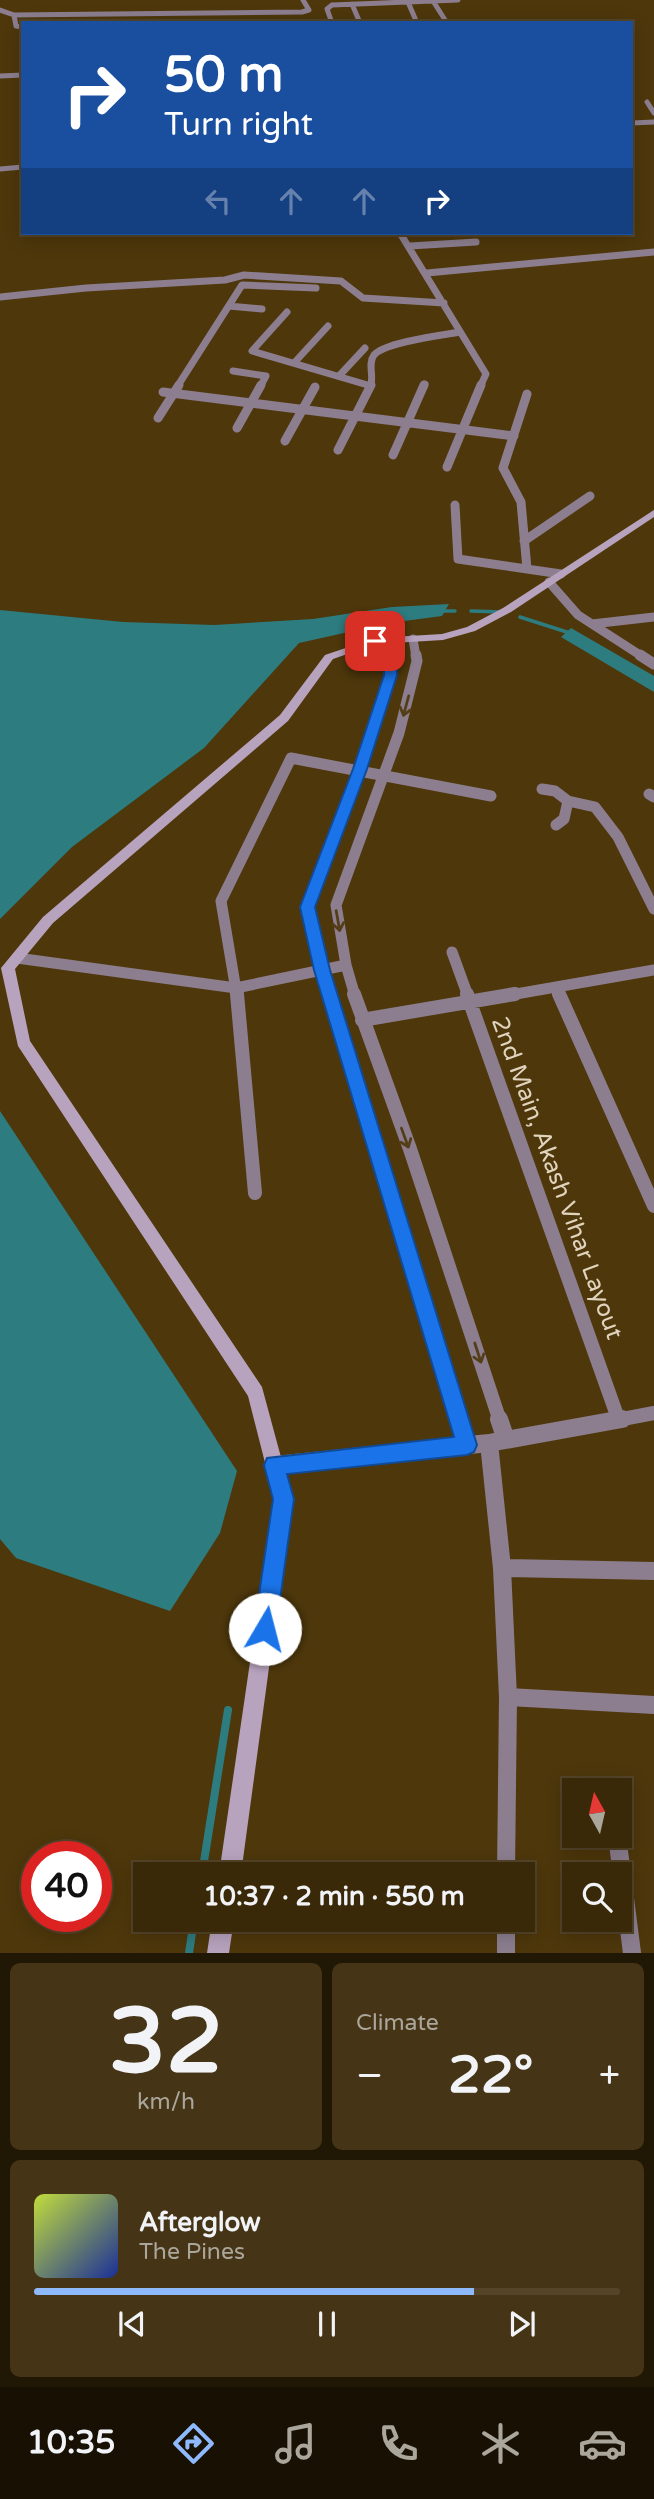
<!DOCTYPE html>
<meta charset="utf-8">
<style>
:root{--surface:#3a2908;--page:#453516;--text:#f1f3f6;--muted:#aba69c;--line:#544529;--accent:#8eb9fc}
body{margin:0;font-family:"Varela Round",sans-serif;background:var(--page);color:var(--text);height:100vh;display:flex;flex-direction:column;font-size:26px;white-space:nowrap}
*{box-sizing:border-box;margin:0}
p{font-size:23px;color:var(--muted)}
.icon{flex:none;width:38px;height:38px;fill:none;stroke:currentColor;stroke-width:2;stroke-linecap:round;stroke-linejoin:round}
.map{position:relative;height:1953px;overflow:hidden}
.sheet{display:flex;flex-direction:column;gap:10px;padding:10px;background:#201704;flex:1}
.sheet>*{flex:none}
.guide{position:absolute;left:21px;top:21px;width:612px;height:214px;border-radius:0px;box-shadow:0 4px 18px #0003,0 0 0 2px var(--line);background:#1a4fa0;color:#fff;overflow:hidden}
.needle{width:46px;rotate:352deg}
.controls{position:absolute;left:562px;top:1778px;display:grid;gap:14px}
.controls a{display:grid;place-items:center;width:70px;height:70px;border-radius:0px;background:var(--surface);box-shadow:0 4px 18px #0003,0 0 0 2px var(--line);font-size:35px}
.speed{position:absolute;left:21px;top:1841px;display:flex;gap:14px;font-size:35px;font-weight:700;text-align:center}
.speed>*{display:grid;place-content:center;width:91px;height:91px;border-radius:50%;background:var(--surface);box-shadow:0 4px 18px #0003,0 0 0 2px var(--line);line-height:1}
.speed .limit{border:10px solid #d22;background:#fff;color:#111}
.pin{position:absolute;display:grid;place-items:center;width:60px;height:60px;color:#fff;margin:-30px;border-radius:14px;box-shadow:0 4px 10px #0006}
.me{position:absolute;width:77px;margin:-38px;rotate:8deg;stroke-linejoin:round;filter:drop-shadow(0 0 5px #0008)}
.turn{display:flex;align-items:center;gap:24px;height:147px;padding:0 28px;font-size:32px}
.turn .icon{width:91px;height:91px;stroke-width:2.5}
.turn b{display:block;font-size:49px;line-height:60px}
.lanes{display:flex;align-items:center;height:66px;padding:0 28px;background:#0003;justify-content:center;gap:35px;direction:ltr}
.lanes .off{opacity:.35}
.big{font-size:52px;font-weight:700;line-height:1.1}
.sheet .card{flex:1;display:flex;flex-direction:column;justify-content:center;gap:10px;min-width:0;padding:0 24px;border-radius:10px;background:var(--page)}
.sheet .dial{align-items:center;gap:0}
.dial b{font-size:91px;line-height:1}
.song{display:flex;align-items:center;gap:21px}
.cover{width:84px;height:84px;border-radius:10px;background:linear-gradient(135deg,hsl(70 70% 55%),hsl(230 70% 35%))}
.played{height:7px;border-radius:4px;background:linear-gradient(90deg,var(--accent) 75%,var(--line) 75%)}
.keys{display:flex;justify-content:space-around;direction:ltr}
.heat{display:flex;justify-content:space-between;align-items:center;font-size:38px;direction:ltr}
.sheet .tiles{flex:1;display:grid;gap:10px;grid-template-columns:1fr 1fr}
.card:last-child{grid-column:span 2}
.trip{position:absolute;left:133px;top:1862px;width:402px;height:70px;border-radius:0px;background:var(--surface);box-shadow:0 4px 18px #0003,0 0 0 2px var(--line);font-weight:700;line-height:70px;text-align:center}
.tabs{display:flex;height:112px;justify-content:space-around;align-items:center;background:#171003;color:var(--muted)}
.tabs .icon{width:49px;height:49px}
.tabs .selected{color:var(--accent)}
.tabs b{font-size:32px;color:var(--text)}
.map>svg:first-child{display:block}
</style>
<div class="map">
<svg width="654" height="1953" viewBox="0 0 654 1953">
<rect width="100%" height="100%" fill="#4e370b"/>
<!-- water -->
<path fill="#2d7c80" d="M449 604 442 616 389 623 299 643 204 748 72 847 0 919V610L123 622 214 625 313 619 392 607Z
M571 628 654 676V692L561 637Z
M0 1111 237 1471 220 1533 170 1611 16 1558 0 1539Z"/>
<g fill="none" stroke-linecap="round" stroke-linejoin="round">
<!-- stream-far1 -->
<path stroke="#2d7c80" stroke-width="3.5" d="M439 611H455
M471 611 503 612
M520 617 573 634"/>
<!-- stream -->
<path stroke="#2d7c80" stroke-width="8" d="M202 1874 228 1710
M189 1953 194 1920"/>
<!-- street-far5 -->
<path stroke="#8c7e8f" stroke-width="5" d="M433 1 447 23
M408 2 417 23
M352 4 360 23
M332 5 458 0
M332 5 327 9 332 23
M0 10 14 15 16 26 23 27
M14 15 302 12 309 10 303 0
M0 76 23 75
M647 102 654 113
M632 123 654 122
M21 167 23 148
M0 169 23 167"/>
<!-- street-far4 -->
<path stroke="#8c7e8f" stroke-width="7" d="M400 233 486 374 480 387
M410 246 476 242
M427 273 654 252
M0 297 86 288 225 280 244 275 341 281 363 298 444 303
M229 306 262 309
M287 312 252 351 371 386
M294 363 328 326
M233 371 266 376 260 387
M339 376 365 348
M177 387 242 285 316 288
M370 387C375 377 367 365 374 355 384 342 443 335 460 332
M424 387 425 384"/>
<!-- street-far3 -->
<path stroke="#8c7e8f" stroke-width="9" d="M163 392 514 436
M527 394 503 468 521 502 527 569
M158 418 179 385
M237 428 261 385
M285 441 315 387
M338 450 371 385
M393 455 424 385
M447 467 481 385
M455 505 458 559 561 574
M524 541 590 496
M549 582 578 615 643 657
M592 624 654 617
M413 639 416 657
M375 641 387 657"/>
<!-- street-far2 -->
<path stroke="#8c7e8f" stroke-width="11" d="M640 655 654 664
M542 789 555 791 568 801 595 807 618 837 654 909
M649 794 654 797
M556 825 564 819 568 801
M452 952 468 996
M17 958 236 988 346 965
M556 987 560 996
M237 996 221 901 291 758 491 796
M330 996 308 907 360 769 391 675V663L385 655
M355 996 346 965 336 905 399 733 417 661 416 655
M504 996 654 970"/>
<!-- street-far1 -->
<path stroke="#8c7e8f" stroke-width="14" d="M237 994 255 1193
M329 994 460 1421
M354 994 410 1149 500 1421
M467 994 619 1421
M559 994 654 1206
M362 1020 515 994
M612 1421 654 1413"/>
<!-- street -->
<path stroke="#8c7e8f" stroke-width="18" d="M459 1419 467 1445
M499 1419 506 1440
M489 1443 502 1568 508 1697 506 1874
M275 1465 489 1443 622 1419
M502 1568 654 1571
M508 1697 654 1705
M617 1836 632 1953
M506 1920V1953"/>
<!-- secondary -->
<path fill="#b8a3be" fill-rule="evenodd" d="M654 510V517L511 612 475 631 443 640 376 644 333 659 288 721 53 923 15 969 30 1041 262 1387 292 1498 241 1874H219L274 1498 248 1396 18 1046 1 968 43 917 280 715 325 655 375 638 442 634 467 627 503 608Z
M212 1920H234L229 1953H207Z"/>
</g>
<!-- one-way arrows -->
<defs><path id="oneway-shaft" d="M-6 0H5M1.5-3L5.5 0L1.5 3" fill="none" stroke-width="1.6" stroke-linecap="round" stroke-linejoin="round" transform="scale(1.75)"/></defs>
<g stroke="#543e18">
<use href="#oneway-shaft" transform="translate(406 706) rotate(105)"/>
<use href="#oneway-shaft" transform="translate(338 921) rotate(80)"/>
<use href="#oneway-shaft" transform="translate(405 1138) rotate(70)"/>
<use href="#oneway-shaft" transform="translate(478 1353) rotate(72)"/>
</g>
<!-- route -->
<path fill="#1a73e8" stroke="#114b97" stroke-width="2" d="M375 637 380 639 397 663V675L367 769 315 907 330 970 477 1445 474 1452 467 1455 287 1474 294 1499 276 1629 273 1637 265 1640 257 1637 254 1629 273 1499 264 1465 267 1458 454 1437 314 970 300 907 353 769 384 675V663L369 641Z"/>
<g text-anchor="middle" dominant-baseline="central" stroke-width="7" stroke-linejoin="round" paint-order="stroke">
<!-- street labels -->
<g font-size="24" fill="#e1d4be" stroke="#4e370b">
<text transform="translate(557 1178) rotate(70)">2nd Main, Akash Vihar Layout</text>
</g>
</g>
</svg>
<div class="controls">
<a><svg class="needle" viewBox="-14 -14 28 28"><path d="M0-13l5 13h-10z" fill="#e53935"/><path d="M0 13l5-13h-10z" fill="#aba69c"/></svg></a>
<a><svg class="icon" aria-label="search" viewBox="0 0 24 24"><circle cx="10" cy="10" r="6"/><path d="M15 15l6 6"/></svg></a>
</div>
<div class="speed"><div class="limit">40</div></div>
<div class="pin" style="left:375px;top:641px;background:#d93025"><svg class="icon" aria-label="arrive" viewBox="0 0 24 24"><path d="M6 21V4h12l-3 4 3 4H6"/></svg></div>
<svg class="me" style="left:265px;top:1629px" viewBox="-20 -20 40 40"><circle r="19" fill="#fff"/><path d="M0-13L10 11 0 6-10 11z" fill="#1a73e8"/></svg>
<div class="trip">10:37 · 2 min · 550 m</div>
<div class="guide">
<div class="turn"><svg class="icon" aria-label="right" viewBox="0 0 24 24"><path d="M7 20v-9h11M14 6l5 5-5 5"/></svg><div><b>50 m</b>Turn right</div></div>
<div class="lanes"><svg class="icon off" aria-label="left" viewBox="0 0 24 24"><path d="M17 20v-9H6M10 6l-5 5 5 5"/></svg><svg class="icon off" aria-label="ahead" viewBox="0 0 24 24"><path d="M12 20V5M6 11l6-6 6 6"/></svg><svg class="icon off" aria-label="ahead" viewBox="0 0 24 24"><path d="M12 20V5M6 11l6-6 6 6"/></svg><svg class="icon" aria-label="right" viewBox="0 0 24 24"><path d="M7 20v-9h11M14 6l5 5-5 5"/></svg></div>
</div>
</div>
<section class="sheet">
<div class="tiles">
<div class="card dial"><b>32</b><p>km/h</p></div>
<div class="card"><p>Climate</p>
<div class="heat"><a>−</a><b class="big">22°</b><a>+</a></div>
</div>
<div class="card">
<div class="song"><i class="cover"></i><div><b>Afterglow</b><p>The Pines</p></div></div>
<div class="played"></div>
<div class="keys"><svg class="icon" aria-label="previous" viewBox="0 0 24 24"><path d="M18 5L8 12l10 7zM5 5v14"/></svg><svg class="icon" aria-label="pause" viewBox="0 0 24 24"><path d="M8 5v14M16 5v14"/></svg><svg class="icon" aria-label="next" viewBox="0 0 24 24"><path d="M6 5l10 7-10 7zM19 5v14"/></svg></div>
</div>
</div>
</section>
<nav class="tabs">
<b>10:35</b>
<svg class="icon selected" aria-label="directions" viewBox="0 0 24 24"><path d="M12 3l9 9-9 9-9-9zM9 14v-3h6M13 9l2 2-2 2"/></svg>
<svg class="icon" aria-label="music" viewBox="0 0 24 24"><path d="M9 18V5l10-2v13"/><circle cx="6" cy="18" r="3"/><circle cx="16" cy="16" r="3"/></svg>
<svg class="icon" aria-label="phone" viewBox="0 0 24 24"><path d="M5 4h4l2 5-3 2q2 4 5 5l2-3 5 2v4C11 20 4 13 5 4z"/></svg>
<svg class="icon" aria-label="climate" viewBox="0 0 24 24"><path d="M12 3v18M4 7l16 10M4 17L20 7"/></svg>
<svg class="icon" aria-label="car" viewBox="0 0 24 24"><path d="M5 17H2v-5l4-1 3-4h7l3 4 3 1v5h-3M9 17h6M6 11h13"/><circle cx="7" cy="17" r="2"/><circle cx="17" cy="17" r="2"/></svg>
</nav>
